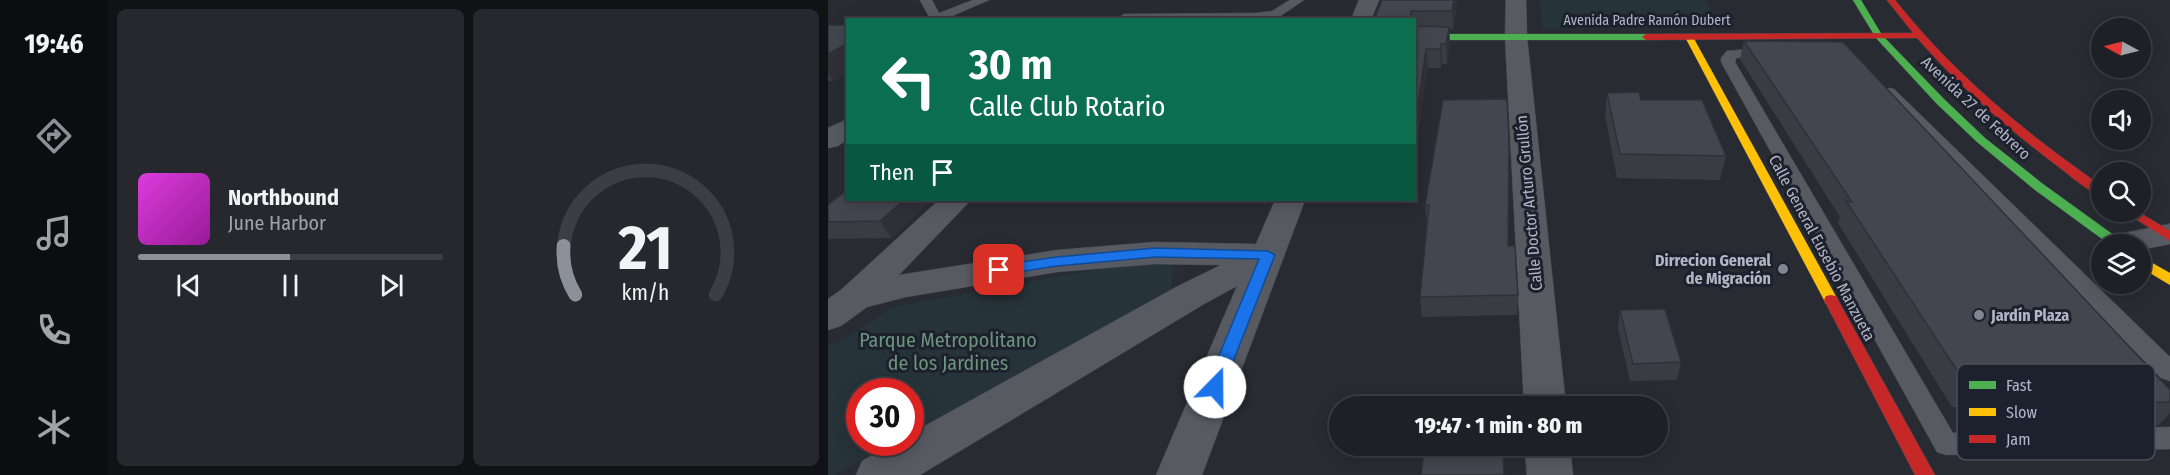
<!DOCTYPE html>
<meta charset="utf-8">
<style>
:root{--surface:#1f2026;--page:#27282e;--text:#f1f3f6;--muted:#a1a3a7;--line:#3c3e43;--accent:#8c9099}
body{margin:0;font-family:"Fira Sans Condensed",sans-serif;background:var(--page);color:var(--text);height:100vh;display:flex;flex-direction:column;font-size:22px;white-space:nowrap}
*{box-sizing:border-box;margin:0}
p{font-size:20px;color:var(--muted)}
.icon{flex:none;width:33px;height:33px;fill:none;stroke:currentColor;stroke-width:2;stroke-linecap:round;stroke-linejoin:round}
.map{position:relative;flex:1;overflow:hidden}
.drawer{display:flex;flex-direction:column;gap:9px;padding:9px;background:#111215;width:720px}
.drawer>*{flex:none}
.guide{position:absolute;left:18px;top:18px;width:570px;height:183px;border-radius:0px;box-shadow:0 3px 15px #0003,0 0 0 2px var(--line);background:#0b6e4f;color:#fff;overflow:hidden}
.needle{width:39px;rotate:277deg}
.buttons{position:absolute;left:1263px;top:18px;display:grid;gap:12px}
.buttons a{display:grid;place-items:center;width:60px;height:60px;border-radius:50%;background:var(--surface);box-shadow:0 3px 15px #0003,0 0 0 2px var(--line);font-size:30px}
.speed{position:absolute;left:18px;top:378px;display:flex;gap:12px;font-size:30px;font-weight:700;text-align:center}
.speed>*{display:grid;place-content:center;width:78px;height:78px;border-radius:50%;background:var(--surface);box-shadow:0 3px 15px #0003,0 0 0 2px var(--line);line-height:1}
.speed .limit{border:9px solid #d22;background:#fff;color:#111}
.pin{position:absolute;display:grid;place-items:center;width:51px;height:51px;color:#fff;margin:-26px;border-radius:12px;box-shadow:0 3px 9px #0006}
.me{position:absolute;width:66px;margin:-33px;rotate:22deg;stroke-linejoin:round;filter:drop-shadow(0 0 4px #0008)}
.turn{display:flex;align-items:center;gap:21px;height:126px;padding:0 24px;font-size:27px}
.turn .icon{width:78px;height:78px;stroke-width:2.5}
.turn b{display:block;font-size:42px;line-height:51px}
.then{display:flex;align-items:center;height:57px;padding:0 24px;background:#0003;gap:12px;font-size:22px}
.drawer .tile{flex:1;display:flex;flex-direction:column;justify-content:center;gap:9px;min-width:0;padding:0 21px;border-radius:9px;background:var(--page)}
.drawer .dial{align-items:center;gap:0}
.dial svg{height:156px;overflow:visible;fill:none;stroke:var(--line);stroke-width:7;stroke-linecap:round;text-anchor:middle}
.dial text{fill:var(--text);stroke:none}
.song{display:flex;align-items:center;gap:18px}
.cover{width:72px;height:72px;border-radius:9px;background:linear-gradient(135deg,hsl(300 70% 55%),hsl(300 70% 35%))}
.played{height:6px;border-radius:3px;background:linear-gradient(90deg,var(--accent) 50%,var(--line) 50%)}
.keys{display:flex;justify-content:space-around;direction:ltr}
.drawer .tiles{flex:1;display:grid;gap:9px;grid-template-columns:repeat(2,1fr)}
.trip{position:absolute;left:501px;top:396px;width:339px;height:60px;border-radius:30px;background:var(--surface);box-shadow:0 3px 15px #0003,0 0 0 2px var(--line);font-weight:800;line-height:60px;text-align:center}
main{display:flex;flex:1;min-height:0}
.tab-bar{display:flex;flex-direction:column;width:108px;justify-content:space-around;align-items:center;background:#0c0d0f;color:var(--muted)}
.tab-bar .icon{width:42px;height:42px}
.tab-bar .selected{color:var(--accent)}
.tab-bar b{font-size:27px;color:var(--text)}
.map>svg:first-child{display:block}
</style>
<main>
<nav class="tab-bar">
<b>19:46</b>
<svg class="icon selected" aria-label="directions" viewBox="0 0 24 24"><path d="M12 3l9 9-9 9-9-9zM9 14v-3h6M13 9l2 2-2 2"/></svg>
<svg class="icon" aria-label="music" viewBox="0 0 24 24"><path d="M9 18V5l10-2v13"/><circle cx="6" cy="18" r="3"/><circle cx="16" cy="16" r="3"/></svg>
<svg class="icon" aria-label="phone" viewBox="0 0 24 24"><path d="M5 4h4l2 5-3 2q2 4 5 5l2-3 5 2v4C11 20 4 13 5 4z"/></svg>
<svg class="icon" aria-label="climate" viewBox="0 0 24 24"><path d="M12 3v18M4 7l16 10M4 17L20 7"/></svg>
</nav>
<section class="drawer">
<div class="tiles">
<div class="tile">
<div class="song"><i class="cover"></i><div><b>Northbound</b><p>June Harbor</p></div></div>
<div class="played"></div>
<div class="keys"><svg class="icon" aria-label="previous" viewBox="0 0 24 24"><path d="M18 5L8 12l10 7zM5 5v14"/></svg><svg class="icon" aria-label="pause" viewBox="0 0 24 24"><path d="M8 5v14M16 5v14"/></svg><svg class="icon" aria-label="next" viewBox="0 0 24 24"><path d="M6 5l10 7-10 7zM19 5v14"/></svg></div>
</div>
<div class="tile dial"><svg viewBox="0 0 100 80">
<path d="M14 69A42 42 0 1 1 86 69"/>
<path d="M14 69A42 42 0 0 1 8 44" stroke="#8c9099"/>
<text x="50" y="56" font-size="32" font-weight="700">21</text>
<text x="50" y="72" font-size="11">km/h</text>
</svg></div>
</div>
</section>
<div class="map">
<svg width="1342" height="475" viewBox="0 0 1342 475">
<rect width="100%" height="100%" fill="#292b33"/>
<!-- green -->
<path fill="#263338" d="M712 0H878L895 28 714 29Z
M338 257 346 269 342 292 83 433 82 392H32V442L66 443 6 475H0V345L22 335 64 307Z"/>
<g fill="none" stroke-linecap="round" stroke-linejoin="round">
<!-- lane casing -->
<g stroke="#464850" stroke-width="1">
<path id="lane" d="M92 0H104L111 13 145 0H161L115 20H97L101 17Z
M462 0H476L451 17 435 20 290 18 296 14 428 13 444 11Z
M939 48 946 52 944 55 908 58 907 62 1125 433 1342 427V449L1118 455 1109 452 893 62V58L899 51Z
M1061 88 1066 89 1342 357V381L1333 378 1056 95 1054 92Z"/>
</g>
<!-- street casing -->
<g stroke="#464850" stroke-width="1">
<path id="street" d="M531 0H551L543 20H523Z
M678 0H698L699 37 738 406H696L677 37Z
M20 119V139L10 146 0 148V128Z
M111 200H143L71 275 229 250 327 242 428 244 447 200H477L374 475H328L409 286 376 304 92 475H28L34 461 67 442H82V434L350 286 393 265 327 264 229 272 78 297 39 307 13 326 0 330V299L14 289Z
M1342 224V244L1312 250V244H1272L1277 237Z
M697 446H742L745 475H699Z"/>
</g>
<!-- fast casing -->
<g stroke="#464850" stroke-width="1">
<path id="fast" d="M1025 0H1033L1054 35 1116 99 1157 138 1215 184 1294 241 1295 244H1281L1207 190 1149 142 1108 103 1048 38Z
M586 34H818L822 37 818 40H586Z"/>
</g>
<!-- slow casing -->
<g stroke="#464850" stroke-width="1">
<path id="slow" d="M861 34 865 37 1010 300 1008 304H998L996 300 857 37Z
M1312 256 1342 273V285L1312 267Z"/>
</g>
<!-- jam casing -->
<g stroke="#464850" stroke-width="1">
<path id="jam" d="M1059 0H1067C1126 74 1196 132 1274 186V196C1259 191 1244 177 1232 168 1180 129 1132 87 1089 38L818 40 814 37 818 34 1085 33Z
M1297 212H1311L1342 231V241Z
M1003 295 1008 296 1010 300 1107 475H1087L996 300 998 296Z"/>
</g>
<!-- lane -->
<use href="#lane" fill="#585a62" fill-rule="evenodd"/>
<!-- street -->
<use href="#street" fill="#585a62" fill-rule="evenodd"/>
<!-- fast -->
<use href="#fast" fill="#4caf50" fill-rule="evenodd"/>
<!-- slow -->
<use href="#slow" fill="#ffc107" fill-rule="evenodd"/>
<!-- jam -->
<use href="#jam" fill="#c62828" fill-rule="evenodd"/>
</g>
<!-- wall -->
<path fill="#3a3c44" d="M630 0 625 29H621L622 45 619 64H614L613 68H600L589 141H586V20H546Z
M0 25H20V73L5 81H0Z
M916 41 1342 390V413L1331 425 1159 430 1144 407H1124L1010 223 1012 217 912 59Z
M779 93 898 156 892 180 789 178 777 115Z
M615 100 680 246 690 295 689 315 594 317 592 297 599 225 597 205Z
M103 200 63 238 0 239V205Z
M792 310 853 362 849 380 802 381 790 328Z"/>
<!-- shaded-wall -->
<path fill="#303137" d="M626 0H630L625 29 624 11Z
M621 27 622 45 619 64 618 44Z
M20 43V73L5 81 0 73V54Z
M613 44 614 64 613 68 612 49Z
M598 49 600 68 589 141 588 120Z
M76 200H103L63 238 52 221Z"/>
<!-- building -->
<path fill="#44464f" stroke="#303137" stroke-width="1.5" d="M554 0H626L624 11H583V20H546Z
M0 25H20V43L0 54Z
M586 26 621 27 618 44H613L612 49H598L588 120H586Z
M916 41 1015 42 1342 390V402L1175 406 1159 384H1138L1018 201 1024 202Z
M811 92 813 100H874L898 156 792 154 779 93Z
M679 99 681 140 680 246H687L690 295 592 297 601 205H597L615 100Z
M20 189V200H76L52 221 0 222V205Z
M837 309 853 362 805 364 792 310Z
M596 450H675L676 475H593Z"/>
<!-- route -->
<path fill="#1a73e8" stroke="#114b97" stroke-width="1.5" d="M327 248 440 251 447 255 393 392 387 394 381 392 378 387 431 259 327 257 229 266 171 275 164 270 171 265 229 257Z"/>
<!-- markers -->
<g fill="#828592" stroke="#1d212d" stroke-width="2">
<circle cx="955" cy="269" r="6"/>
<circle cx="1151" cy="315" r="6"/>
</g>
<g text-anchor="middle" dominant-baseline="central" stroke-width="6" stroke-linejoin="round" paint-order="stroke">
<!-- far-street labels -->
<g font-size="14" fill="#b2b6c5" stroke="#1d212d">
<text x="819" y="20">Avenida Padre Ramón Dubert</text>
</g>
<!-- street labels -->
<g font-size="16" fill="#b2b6c5" stroke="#1d212d">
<text transform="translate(1148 108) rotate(43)">Avenida 27 de Febrero</text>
<text transform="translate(701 203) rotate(-95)">Calle Doctor Arturo Grullón</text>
<text transform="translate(994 248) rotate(62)">Calle General Eusebio Manzueta</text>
</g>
<!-- poi labels -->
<g font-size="16" font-weight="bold" fill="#b2b6c5" stroke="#1d212d" text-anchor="end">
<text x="943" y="260">Dirrecion General<tspan x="943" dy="18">de Migración</tspan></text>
<text x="1163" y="315" text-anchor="start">Jardín Plaza</text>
</g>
<!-- near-park labels -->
<g font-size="20" fill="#6c947c" stroke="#1d212d">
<text x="120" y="340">Parque Metropolitano<tspan x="120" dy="23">de los Jardines</tspan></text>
</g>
</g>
<!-- legend -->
<rect x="1129" y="364" width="198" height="96" rx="9" fill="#1d212d" stroke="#4a4e5b" stroke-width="1.5"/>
<rect x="1141" y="381" width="27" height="8" fill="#4caf50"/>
<rect x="1141" y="408" width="27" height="8" fill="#ffc107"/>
<rect x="1141" y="435" width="27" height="8" fill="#c62828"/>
<g font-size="16" fill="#b2b6c5">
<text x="1178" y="391">Fast</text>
<text x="1178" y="418">Slow</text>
<text x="1178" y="445">Jam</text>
</g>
</svg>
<div class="buttons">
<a><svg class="needle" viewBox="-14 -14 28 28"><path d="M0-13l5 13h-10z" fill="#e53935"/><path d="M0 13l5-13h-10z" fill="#a1a3a7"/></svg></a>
<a><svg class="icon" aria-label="sound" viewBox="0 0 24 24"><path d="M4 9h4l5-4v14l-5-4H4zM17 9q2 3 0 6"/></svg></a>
<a><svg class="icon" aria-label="search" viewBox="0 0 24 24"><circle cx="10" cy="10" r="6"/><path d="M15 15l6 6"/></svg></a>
<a><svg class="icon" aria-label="layers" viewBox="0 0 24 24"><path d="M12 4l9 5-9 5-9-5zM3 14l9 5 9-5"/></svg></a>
</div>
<div class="speed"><div class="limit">30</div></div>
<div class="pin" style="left:171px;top:270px;background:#d93025"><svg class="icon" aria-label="arrive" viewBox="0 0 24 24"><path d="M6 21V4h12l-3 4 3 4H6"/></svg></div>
<svg class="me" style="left:387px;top:387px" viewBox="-20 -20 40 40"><circle r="19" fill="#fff"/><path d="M0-13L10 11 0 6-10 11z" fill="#1a73e8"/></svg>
<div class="trip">19:47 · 1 min · 80 m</div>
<div class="guide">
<div class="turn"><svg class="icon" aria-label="left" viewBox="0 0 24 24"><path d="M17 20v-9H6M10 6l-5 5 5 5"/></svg><div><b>30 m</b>Calle Club Rotario</div></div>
<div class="then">Then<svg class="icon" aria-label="arrive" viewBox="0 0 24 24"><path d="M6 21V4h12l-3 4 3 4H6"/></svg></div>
</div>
</div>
</main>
